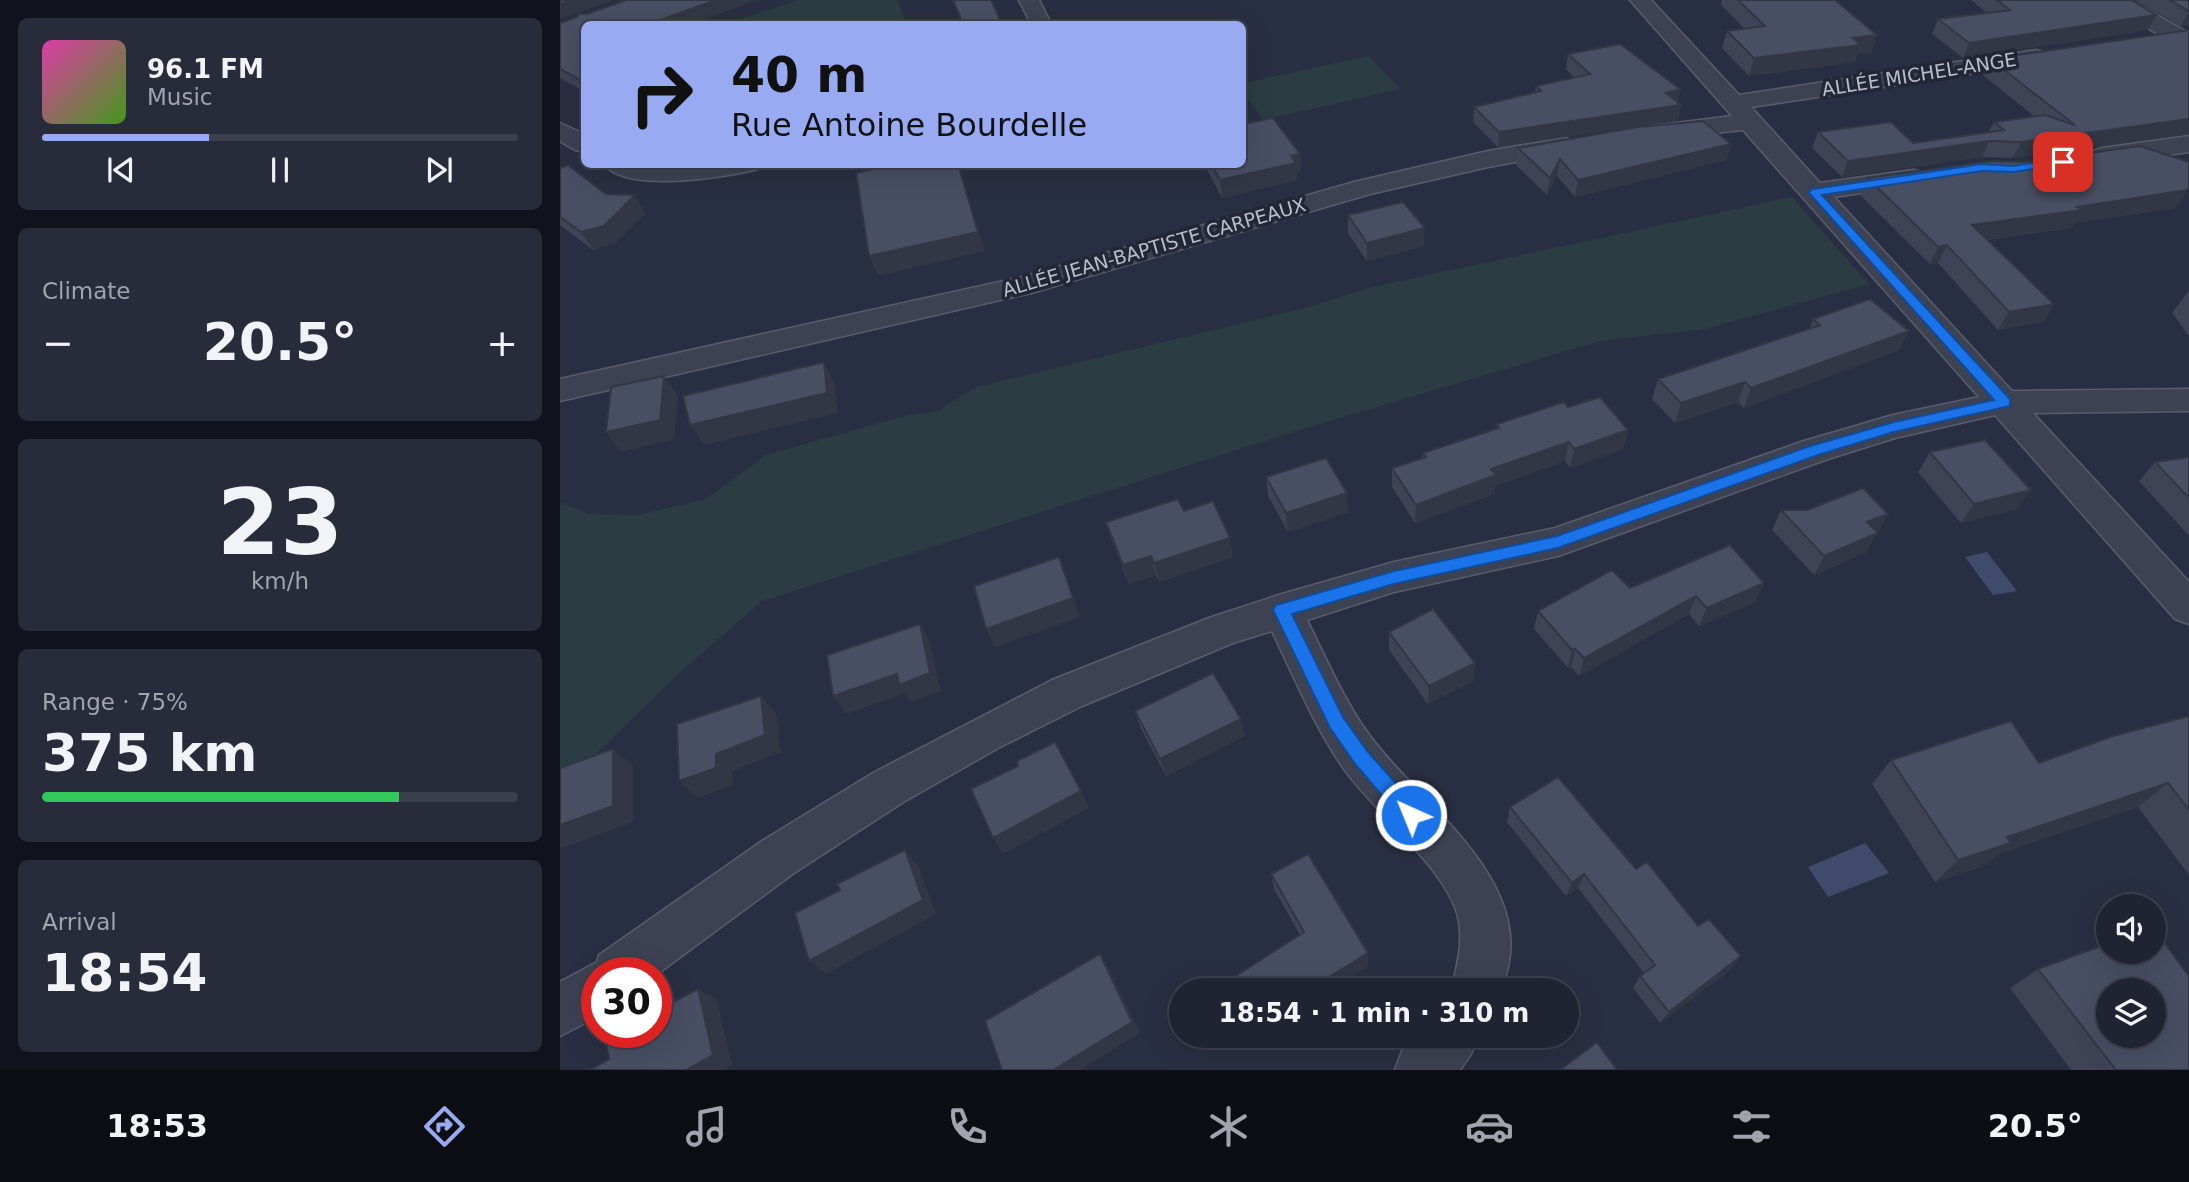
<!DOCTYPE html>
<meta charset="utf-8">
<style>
:root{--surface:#1f2332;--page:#272b3a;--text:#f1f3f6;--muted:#a1a4ac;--line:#3c404d;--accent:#98abf2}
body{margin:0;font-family:"DejaVu Sans",sans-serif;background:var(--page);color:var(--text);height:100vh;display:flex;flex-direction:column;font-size:26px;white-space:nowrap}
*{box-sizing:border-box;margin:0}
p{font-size:23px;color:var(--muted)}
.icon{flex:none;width:38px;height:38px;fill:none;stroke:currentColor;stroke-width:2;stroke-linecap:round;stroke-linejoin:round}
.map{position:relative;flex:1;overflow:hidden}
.sheet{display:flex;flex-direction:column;gap:18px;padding:18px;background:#11131c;width:560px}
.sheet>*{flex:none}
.hud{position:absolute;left:21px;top:21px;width:665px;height:147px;border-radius:10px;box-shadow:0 7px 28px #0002,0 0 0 2px var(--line);background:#98abf2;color:#111;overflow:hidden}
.controls{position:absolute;left:1536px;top:894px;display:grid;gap:14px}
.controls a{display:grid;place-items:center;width:70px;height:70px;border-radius:50%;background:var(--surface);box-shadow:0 7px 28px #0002,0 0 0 2px var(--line);font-size:35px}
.speed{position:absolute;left:21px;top:957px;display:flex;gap:14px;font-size:35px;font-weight:700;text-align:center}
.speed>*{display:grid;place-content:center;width:91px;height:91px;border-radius:50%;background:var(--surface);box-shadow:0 7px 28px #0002,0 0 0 2px var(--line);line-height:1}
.speed .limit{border:10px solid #d22;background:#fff;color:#111}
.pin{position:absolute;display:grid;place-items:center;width:60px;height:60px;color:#fff;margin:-30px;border-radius:14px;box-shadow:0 4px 10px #0006}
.me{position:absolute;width:77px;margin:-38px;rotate:316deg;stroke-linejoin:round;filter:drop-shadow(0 0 5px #0008)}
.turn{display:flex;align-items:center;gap:24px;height:147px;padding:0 35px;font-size:32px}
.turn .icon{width:91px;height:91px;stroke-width:2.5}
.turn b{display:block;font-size:49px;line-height:60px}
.big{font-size:52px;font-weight:700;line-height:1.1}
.sheet .tile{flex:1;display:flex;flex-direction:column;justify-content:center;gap:10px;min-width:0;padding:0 24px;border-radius:10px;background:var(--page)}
.sheet .dial{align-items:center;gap:0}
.dial b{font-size:91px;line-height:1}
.song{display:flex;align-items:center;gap:21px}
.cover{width:84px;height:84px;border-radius:10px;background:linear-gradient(135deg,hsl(320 70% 55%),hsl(100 70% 35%))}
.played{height:7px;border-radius:4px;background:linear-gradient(90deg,var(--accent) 35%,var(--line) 35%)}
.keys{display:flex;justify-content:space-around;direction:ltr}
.heat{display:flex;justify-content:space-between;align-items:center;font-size:38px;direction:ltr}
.charge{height:10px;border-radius:5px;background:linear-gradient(90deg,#34c759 75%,var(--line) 0)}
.trip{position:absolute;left:609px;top:978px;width:410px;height:70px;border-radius:35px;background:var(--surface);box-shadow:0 7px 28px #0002,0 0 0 2px var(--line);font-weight:700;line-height:70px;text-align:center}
.tab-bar{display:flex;height:112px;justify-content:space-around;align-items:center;background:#0c0e14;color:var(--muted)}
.tab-bar .icon{width:49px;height:49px}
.tab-bar .current{color:var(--accent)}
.tab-bar b{font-size:32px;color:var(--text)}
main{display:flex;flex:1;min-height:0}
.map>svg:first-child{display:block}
</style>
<main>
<section class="sheet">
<div class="tile">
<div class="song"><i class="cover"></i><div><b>96.1 FM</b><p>Music</p></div></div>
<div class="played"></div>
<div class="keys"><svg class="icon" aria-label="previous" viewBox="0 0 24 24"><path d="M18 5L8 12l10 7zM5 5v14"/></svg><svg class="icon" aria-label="pause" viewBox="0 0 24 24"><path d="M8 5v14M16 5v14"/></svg><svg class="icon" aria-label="next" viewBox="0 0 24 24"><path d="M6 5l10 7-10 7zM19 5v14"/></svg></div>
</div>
<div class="tile"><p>Climate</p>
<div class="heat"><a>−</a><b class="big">20.5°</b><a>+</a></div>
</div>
<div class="tile dial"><b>23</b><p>km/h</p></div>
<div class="tile"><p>Range · 75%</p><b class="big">375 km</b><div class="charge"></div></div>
<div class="tile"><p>Arrival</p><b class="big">18:54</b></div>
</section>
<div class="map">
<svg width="1629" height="1070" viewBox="0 0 1629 1070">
<rect width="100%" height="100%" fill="#292f42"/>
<!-- green -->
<path fill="#2b3c43" d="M238 0H338L346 24H166Z
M809 56 840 89 703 120 683 92V83Z
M1232 197 1309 284 1145 329 1040 341 736 431 202 601 116 676 29 761 0 769V502L28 514 79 515 146 499 206 455 344 416 378 411 416 387 745 308 812 287Z"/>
<!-- water -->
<path fill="#404a6a" d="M1427 552 1457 591 1433 595 1405 557Z
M1305 843 1329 873 1268 897 1248 867Z"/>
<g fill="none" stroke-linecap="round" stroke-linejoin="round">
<!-- street casing -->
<g stroke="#585d6c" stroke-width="3">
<path id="street" d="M459 0H479L491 24H471Z
M1070 0H1091L1179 95 1476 50 1484 52 1487 57 1484 62 1476 64 1191 107 1260 183 1353 170 1362 172 1366 178 1362 184 1274 197 1452 391 1629 389V411L1473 413 1629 582V624L1615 619 1435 415 1335 438 1268 459 998 556 834 592 747 620C768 662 787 708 817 745 863 803 958 871 950 954 949 966 945 979 942 990H892C896 967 903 947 899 922 892 873 813 811 784 769 754 726 734 677 712 631L673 643 522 706 440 747 345 801 234 873 96 975 37 973V1017L0 1036V982L37 962 39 955 202 841 313 773 492 680 649 618 722 594 834 562 995 528 1244 441 1333 415 1419 397 1183 130 1101 138 1092 136 1089 131 1092 126 1172 116Z
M1545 0H1570L1625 31 1628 36 1625 41H1609L1548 4Z
M0 123 24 134V152L15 150 0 141Z
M1629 136V152L1542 164 1533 161 1529 156 1533 151 1542 148Z
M1005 138 1014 141 1018 146 1014 151 928 167 810 194 471 293 0 401V379L466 276 794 182 928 151Z
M44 164H202L198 169C168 177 65 194 44 164Z
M861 1036H919L911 1054 900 1070H835L842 1051Z"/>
</g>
<!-- street -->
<use href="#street" fill="#3d4252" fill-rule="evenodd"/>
</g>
<!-- wall -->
<path fill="#3e4455" d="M1162 0H1275L1311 53 1297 54 1295 62 1189 76 1162 48 1167 31 1185 29 1161 5Z
M1411 0H1571L1588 30 1403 58 1372 34 1378 19 1427 13Z
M1575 0H1629V25L1620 26Z
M0 23 24 24V91L0 78Z
M1008 54 1120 89 1117 102 1121 105 1118 120 938 147 913 122 914 107 975 93 976 86 1015 78 1006 69Z
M1430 59 1629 134 1453 158 1422 157 1282 177 1252 148 1258 132 1353 143 1429 132 1434 122 1475 117 1423 75Z
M1171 144 1166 160 1015 197 997 176 987 195 956 165 958 148Z
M740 154 741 171 737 172V180L662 198 644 164H682Z
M0 168 46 194 85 213 55 243 33 250 0 225Z
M1308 178 1629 188 1615 208 1514 223 1511 228 1427 240 1494 304 1483 322 1438 330 1378 263 1370 264 1301 196Z
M788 215 864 246 807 261 788 233Z
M1629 290V336L1612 313Z
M1253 319 1339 350 1184 408 1178 402 1115 423 1092 399 1098 379 1250 328Z
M1008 407 1068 430 1063 449 1010 468 1005 461 935 486 934 494 855 523 832 487V468L862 458 863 453 936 429 937 424Z
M1370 452 1457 509 1401 523 1358 472Z
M1629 457V536L1579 481 1595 462Z
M706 477 788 512 728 532 708 496Z
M1221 510 1328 514 1306 552 1254 575 1212 530Z
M624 511 673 557 599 582 596 575 569 584 552 541 546 522Z
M1204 583 1195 602 1139 626 1129 614 1019 676 1011 667 1008 668 974 629 978 611 1070 588Z
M829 632 915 663 913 681 868 704 829 650Z
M575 711 681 719 684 736 606 776 581 729Z
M1629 716V875L1578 807 1440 853 1426 865 1375 882 1312 784 1331 760 1479 763Z
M950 807 1076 869 1171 969 1100 1023 1073 988 1080 976 1084 973 1018 888 1006 896 947 822Z
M711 874 808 966 770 990H678L674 977 740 935 714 889Z
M1478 969 1629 1070H1511L1450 988Z"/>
<!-- shaded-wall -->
<path fill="#323745" d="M11 0H55L0 19V4Z
M156 0H197L131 24H89Z
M1629 12V25L1620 26Z
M1596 15 1588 30 1403 58 1409 43Z
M1317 35 1311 53 1297 54 1295 62 1189 76 1194 58 1293 38Z
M1120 89 1117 104 1106 93Z
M1121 105 1118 120 938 147 939 132Z
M1629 119V134L1453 158 1461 142Z
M1429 141 1422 157 1282 177 1288 161Z
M1171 144 1166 160 1015 197 1018 180Z
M740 154 741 171 737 172V180L662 198 660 180 731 156Z
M1000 159 997 176 987 195 990 178Z
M398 164 425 251 318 276 309 256Z
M1629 188 1615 208 1514 223 1511 228 1403 243 1412 225Z
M75 195 85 213 55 243 33 250 21 232Z
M865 228 864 246 807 261V243Z
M1387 245 1378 263 1370 264 1378 247Z
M1494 304 1483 322 1438 330 1449 312Z
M1349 331 1339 350 1184 408 1191 388Z
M264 362 274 382 278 413 144 445 130 425Z
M104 376 118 396 114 439 61 452 46 432Z
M1185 382 1178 402 1115 423 1121 403Z
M1068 430 1063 449 1010 468 1014 449Z
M1009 442 1005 461 935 486 934 494 855 523 856 505 931 469Z
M1471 490 1457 509 1401 523 1414 504Z
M787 493 788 512 728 532 726 513Z
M1328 514 1317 533 1307 522Z
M1318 533 1306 552 1254 575 1264 556Z
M670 538 673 557 599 582 594 563Z
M591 556 596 575 569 584 563 565Z
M499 557 520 617 435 647 426 629Z
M1204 583 1195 602 1139 626 1147 608Z
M1136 596 1129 614 1019 676 1024 658Z
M360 624 370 643 381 691 351 702 345 693 286 714 273 696 337 674Z
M1015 649 1011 667 1008 668 1012 650Z
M915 663 913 681 868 704 869 686Z
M201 696 216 713 221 752 172 771 173 785 137 798 119 781 156 754Z
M681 719 684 736 606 776 600 759Z
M53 749 73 766V822L0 849V825Z
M1608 783 1578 807 1440 853 1426 865 1375 882 1398 860 1447 837Z
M521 791 529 808 443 854 433 838Z
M345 850 358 866 376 914 266 974 249 961Z
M1024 874 1018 888 1006 896 1012 883Z
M808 953V966L770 990H748Z
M540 954 548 967 580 1033 520 1070H493Z
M1181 956 1171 969 1100 1023 1109 1012Z
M138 989 157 1000 172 1065 163 1070H126Z"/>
<!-- building -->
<path fill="#484f63" stroke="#323745" stroke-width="2" fill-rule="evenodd" d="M0 0H11L0 4Z
M66 0H156L89 24H24V82L0 69V23L17 17 19 14H27Z
M393 0H431L442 24H403Z
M1178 0H1275L1317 35 1293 38 1301 45 1194 58 1167 31 1205 26Z
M1437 0H1571L1596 15 1409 43 1378 19 1450 10Z
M1609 0H1629V11Z
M1629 30V119L1461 142 1429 141 1288 161 1258 132 1331 122 1353 143 1444 130 1434 122 1485 115 1515 125 1430 59Z
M1060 44 1120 89 1106 93 1121 105 939 132 914 107 981 91 976 86 1030 74 1008 54Z
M713 118 740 154 731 156 736 163 660 180 651 164H682V123L683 124Z
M1143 121 1171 144 1018 180 1000 159 990 178 958 148 1078 127Z
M1580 146 1629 162V187L1627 190 1517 207 1522 210 1412 225 1494 304 1449 312 1387 245 1378 247 1308 178 1431 161 1462 162Z
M335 164H398L418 232 309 256 296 173Z
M8 165 46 194 75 195 44 226 21 232 0 217V168Z
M843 202 865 228 807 243 788 215Z
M1310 299 1349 331 1191 388 1185 382 1121 403 1098 379 1260 325 1253 319Z
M264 362 267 393 130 425 123 396Z
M104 376 100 420 46 432 51 387Z
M1040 397 1068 430 1014 449 1009 442 931 469 936 475 856 505 832 468 866 457 863 453 939 428 937 424 1004 402 1008 407Z
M1425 440 1471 490 1414 504 1370 452Z
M1629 457V498L1595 462Z
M766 458 787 493 726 513 706 477Z
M1303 488 1328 514 1307 522 1318 533 1264 556 1221 510H1247Z
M618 499 624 511 653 501 670 538 594 563 591 556 563 565 546 522Z
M1170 545 1204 583 1147 608 1136 596 1024 658 1015 649 1012 650 978 611 1052 570 1070 588Z
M499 557 513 598 426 629 414 586Z
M873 609 915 663 869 686 829 632Z
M360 624 370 673 339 685 337 674 273 696 267 655Z
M653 673 681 719 600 759 575 711Z
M201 696 205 735 156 754V768L119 781 117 724Z
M1629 716V810L1608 783 1447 837 1451 843 1398 860 1331 760 1451 721 1479 763 1553 736Z
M495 742 521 791 433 838 411 789 458 766 457 761Z
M53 749V806L0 825V768Z
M998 777 1076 869 1087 862 1138 926 1149 919 1181 956 1109 1012 1080 976 1095 965 1024 874 1012 883 950 807Z
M345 850 363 900 249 961 235 913 280 890 277 884Z
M748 854 808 953 748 990H681L674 977 744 932 711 874Z
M1594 929 1629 976V1070H1556L1478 969 1549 943V952H1594ZM1549 990H1594V1036H1549Z
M540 954 572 1022 493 1070H442L425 1021Z
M138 989 153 1055 126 1070H30L49 1059 45 1038 56 1032H96V1011Z
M1037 1042 1057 1070H1000Z"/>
<!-- route -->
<path fill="#1a73e8" stroke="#114b97" stroke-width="2" d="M1503 158 1507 159V164L1453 172 1422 171 1262 195 1450 399V406L1334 432 1261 454 998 548 834 584 732 614 783 717 808 752 858 808 861 815 858 821 851 824 844 821 795 764 770 728 713 610 716 605 834 571 997 536 1250 446 1334 422 1434 400 1248 192 1253 189 1422 164 1453 166Z"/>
<g text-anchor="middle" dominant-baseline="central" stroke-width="7" stroke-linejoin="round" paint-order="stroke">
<!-- far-street labels -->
<g font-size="19" fill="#babecb" stroke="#222737">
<text transform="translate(1359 74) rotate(-9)">ALLÉE MICHEL-ANGE</text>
<text transform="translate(594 247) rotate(-16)">ALLÉE JEAN-BAPTISTE CARPEAUX</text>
</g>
</g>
</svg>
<div class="controls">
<a><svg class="icon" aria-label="sound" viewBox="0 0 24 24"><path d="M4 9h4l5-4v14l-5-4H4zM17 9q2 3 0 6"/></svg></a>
<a><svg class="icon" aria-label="layers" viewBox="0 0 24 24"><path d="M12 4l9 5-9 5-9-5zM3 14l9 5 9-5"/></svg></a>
</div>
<div class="speed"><div class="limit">30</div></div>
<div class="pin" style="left:1503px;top:162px;background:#d93025"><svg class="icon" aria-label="arrive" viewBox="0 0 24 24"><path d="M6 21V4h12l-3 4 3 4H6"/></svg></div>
<svg class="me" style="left:851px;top:815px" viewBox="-20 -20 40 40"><circle r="17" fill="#1a73e8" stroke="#fff" stroke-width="3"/><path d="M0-11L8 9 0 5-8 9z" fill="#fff"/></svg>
<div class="trip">18:54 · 1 min · 310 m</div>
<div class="hud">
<div class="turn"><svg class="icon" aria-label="right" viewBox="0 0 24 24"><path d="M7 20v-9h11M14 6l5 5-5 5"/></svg><div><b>40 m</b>Rue Antoine Bourdelle</div></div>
</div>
</div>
</main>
<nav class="tab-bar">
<b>18:53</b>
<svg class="icon current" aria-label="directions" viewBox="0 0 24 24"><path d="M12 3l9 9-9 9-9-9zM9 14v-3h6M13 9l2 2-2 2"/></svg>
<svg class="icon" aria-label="music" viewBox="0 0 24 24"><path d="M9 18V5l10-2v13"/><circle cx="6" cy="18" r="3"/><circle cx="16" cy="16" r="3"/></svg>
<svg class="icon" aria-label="phone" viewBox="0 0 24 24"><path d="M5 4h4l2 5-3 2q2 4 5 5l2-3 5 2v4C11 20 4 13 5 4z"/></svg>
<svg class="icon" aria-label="climate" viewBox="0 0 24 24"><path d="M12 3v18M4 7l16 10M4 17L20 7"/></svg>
<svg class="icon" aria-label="car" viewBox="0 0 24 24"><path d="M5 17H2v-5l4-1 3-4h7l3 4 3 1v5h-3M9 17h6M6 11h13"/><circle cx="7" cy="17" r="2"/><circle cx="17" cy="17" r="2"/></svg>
<svg class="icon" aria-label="filters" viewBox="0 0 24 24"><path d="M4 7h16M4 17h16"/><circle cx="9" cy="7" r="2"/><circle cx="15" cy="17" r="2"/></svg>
<b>20.5°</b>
</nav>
